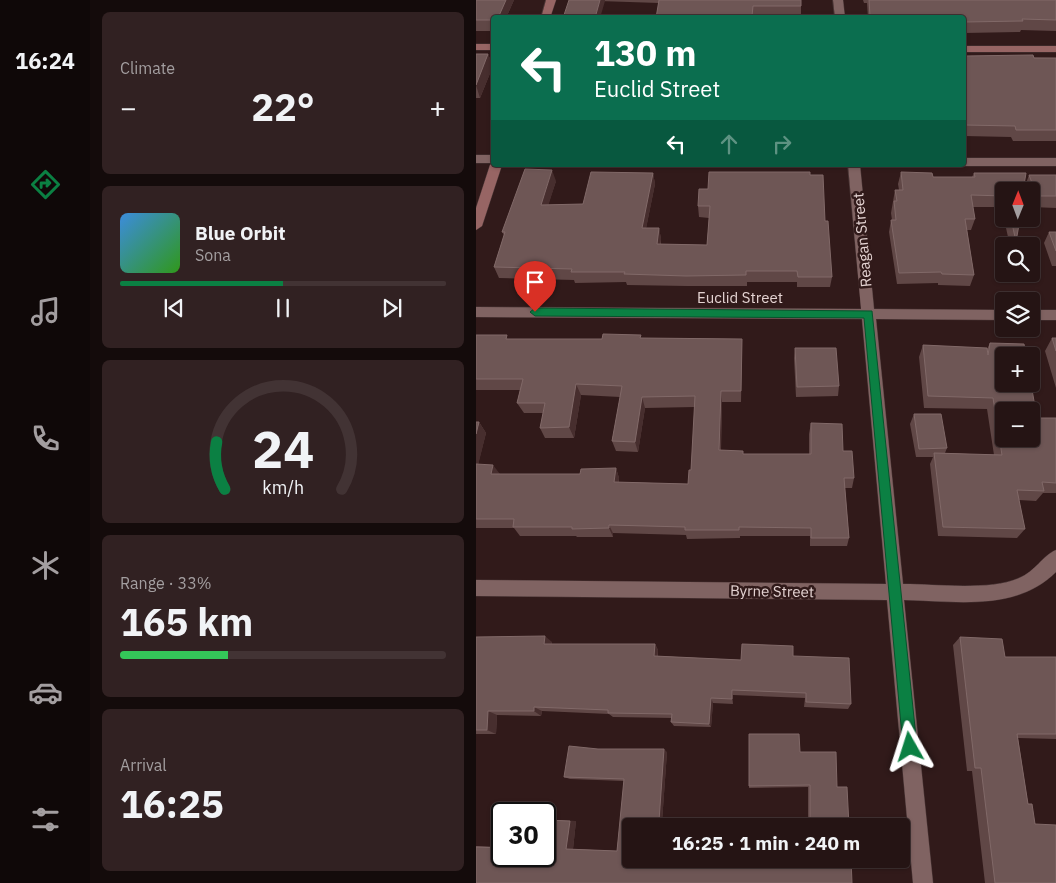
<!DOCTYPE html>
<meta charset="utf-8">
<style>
:root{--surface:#251414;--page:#312122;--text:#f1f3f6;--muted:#a39ea0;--line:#423334;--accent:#0b8043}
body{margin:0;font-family:"IBM Plex Sans",sans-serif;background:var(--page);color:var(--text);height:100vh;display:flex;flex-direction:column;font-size:19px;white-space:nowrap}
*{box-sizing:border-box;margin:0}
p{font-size:16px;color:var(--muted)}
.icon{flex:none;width:28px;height:28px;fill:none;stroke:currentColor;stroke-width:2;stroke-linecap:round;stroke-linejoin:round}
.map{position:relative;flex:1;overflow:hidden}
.details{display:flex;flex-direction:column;gap:12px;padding:12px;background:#140b0b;width:386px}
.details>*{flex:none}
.hud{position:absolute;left:15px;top:15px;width:475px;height:152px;border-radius:5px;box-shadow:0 1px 4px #0004,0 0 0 1px var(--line);background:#0b6e4f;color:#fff;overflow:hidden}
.needle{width:32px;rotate:1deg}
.controls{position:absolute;left:519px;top:182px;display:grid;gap:10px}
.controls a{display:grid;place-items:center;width:45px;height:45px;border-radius:5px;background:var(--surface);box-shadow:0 1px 4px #0004,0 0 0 1px var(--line);font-size:25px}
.speed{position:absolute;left:15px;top:802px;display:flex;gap:10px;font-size:25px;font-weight:700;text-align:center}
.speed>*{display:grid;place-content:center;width:65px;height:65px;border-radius:50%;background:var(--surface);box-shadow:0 1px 4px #0004,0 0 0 1px var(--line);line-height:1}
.speed .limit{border:2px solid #111;border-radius:8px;background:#fff;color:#111}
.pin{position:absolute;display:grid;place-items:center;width:42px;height:42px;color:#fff;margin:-51px -21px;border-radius:50% 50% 50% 0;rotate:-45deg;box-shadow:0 0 5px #0007}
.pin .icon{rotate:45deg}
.me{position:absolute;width:55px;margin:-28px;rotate:354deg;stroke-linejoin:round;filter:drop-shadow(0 0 4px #0008)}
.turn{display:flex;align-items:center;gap:18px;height:105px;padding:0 20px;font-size:22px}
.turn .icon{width:65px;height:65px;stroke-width:2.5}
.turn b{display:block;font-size:35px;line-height:42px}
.lanes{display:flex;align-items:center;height:48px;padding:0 20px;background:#0003;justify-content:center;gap:25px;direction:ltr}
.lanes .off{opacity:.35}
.big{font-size:38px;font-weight:700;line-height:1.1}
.details .card{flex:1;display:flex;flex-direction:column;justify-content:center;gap:8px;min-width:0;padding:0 18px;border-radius:8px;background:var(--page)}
.details .dial{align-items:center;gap:0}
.dial svg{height:130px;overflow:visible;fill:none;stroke:var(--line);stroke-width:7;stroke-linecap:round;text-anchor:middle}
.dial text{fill:var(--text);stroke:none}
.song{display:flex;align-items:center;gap:15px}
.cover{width:60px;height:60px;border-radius:8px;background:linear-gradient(135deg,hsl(210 70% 55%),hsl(110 70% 35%))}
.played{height:5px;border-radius:2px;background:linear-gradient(90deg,var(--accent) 50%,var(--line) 50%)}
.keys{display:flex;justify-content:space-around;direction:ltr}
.heat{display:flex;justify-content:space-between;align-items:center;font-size:28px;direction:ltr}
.charge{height:8px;border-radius:4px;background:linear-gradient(90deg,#34c759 33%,var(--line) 0)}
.trip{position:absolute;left:146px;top:818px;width:288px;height:50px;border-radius:5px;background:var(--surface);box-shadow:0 1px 4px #0004,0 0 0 1px var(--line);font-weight:700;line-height:50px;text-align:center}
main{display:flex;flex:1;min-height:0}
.dock{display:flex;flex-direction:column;width:90px;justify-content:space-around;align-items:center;background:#0f0808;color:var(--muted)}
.dock .icon{width:35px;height:35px}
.dock .current{color:var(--accent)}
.dock b{font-size:22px;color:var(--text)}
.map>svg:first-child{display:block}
</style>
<main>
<nav class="dock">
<b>16:24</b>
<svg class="icon current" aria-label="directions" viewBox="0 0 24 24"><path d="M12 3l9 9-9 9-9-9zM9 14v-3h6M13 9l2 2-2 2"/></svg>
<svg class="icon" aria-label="music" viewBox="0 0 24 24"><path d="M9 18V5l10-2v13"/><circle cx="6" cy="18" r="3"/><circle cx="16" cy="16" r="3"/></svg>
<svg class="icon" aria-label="phone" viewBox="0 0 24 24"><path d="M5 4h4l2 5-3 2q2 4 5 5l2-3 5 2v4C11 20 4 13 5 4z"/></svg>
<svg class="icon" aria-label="climate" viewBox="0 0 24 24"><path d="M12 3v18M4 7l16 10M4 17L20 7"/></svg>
<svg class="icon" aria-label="car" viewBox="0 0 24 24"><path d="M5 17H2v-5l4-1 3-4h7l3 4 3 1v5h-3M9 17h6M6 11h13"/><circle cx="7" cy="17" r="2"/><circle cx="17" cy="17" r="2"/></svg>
<svg class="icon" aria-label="filters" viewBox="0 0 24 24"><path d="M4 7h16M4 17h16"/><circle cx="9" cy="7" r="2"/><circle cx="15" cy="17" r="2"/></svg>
</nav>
<section class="details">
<div class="card"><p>Climate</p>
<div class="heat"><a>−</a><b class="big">22°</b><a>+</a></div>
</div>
<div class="card">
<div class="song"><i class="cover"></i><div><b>Blue Orbit</b><p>Sona</p></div></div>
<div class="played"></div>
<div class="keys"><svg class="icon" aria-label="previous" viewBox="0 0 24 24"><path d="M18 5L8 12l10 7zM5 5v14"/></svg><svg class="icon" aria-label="pause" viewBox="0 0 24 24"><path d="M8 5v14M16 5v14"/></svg><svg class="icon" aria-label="next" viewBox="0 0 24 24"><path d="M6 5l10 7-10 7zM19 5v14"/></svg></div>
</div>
<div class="card dial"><svg viewBox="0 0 100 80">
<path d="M14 69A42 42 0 1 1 86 69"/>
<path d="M14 69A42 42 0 0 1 9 40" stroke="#0b8043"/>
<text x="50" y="56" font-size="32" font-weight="700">24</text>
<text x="50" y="72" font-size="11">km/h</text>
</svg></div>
<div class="card"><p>Range · 33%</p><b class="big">165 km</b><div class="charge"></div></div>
<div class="card"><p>Arrival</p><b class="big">16:25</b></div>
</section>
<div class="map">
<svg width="580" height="883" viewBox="0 0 580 883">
<rect width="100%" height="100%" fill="#311a1a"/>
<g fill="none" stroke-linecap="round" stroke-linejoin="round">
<!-- street casing -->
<g stroke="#493636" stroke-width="1">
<path id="street" d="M357 0H367L369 18H359Z
M0 155H18V163H0Z
M488 158H580V166H488L486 165H488Z
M372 165H384L398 309 528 310V320L400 319 427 584C460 584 514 591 543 578 559 572 567 555 580 550V572C540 612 480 601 428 600L457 883H437L411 600 0 596V580L410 584 386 319 0 317V307L385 309Z
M555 310H580V320H555Z"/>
</g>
<!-- secondary casing -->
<g stroke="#493636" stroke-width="1">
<path id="secondary" d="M70 0H80L74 18H65Z
M0 44H18V50H0Z
M488 46H580V52H488Z
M18 162V165H26L6 226 0 230V208L14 165Z"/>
</g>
<!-- street -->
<use href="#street" fill="#806362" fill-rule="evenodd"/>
<!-- secondary -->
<use href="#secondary" fill="#976564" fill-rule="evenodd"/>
</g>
<!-- wall -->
<path fill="#604746" d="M0 0H38L30 18H18V31H0Z
M93 0H325V17L180 18 183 3Z
M387 0H580V31L545 30 544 32 488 33V18H392L391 3H388Z
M0 54H12L17 66 4 98H0Z
M488 56 580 58V141H537L535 137 488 136Z
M425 172 457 177H496L498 173 528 191V216L525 207H497L499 219 495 230H491L498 275 494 286 462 285V283L421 284 413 232 415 220H416L415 213 419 190H423L422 184Z
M177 173 179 184 170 228H183L185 239V244L231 245 233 218 223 217 222 206 232 189 334 175 349 221 356 277 354 287H321V282H271V286H211L151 285 150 282 99 283 98 280 23 278 18 267 28 235 26 232 80 181 72 205 107 204Z
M553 175H580V208L556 207 555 204V191H551L549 186Z
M528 219H544L541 236 537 246H534Z
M573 232H580V266H576L568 243Z
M0 335 33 339H126L166 338 266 339V350L265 402H246L245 450 267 454H333V434L335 423 367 451 378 478 376 488H369L373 538 371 546H334V536H264V538L211 539 210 535 137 533V537H101L100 536H44L38 528H0V422H3L10 433 2 464 23 474H104L140 468 143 478V482L212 484 215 470 219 407 169 408 162 452 140 451 136 441 144 397 105 395 98 438H69L64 428 67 413H48L41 403 44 390H0Z
M576 338H580V388L569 351Z
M514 343 561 418H580V493H567L560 501 543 500 549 529 541 538 462 536 454 464 457 457H440L434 424 438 414 471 448 469 453 518 455 511 409 448 408 443 357 447 345 511 349Z
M319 348 363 386 362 396 320 397 318 358Z
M0 637 76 642V644H179L182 650V656L265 660 317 656 375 704 372 709 328 707 329 698 257 695V704L237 703 235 727 198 726 195 722 196 718 137 717 133 714 66 711 65 716 21 715 20 734H0Z
M484 637 529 657H580V739L542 738 552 804 580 883H509L496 771H491L477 645Z
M122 749 191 752 186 822H168L167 826H155L163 860 257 861 376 883H0V846L26 847V856H69V814L71 813 70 820 100 821 97 849 141 851 148 781 94 779 88 777Z
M324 752 361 787 373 826H332V787L273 788V786Z"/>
<!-- shaded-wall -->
<path fill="#472e2e" d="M30 0H38L30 18H22Z
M124 0H129V1L124 18H119Z
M12 54 17 66 4 98 0 85Z
M76 170 80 181 69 216 65 205Z
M177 173 179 184 168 239 166 228Z
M183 228 185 239 183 254 181 244Z
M100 384 105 395 98 438 93 427Z
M245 391 246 402 244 460 243 450Z
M166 397 169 408 162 452 159 442Z
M3 422 10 433 0 474V434Z
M17 465 24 474H15Z
M140 468 143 478 142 491 138 482Z
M133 525 137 533V537L133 528Z
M69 636 76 642 75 650 68 644Z
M179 644 182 650 181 662 178 656Z
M256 690 257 695V704L256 699Z
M235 698 237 703 235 727 233 724Z
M58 707 66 711 65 716 58 711Z
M12 711 21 715 20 734 11 730Z
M188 749 191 752 186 822 183 821Z
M63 812 71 813 69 821V814H63Z
M94 821H100L97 849H90Z
M164 821 168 822 167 826H163Z"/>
<!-- building -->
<path fill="#6e5655" stroke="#816968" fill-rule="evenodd" d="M0 0H30L22 18H18V20H0Z
M93 0H124L119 18H87Z
M183 0H325V6H277L276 16 234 15V18H180Z
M393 0H580V20L546 19 547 21 489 22 487 16H394Z
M0 54H12L0 85Z
M557 55 558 58H580V130H540L539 126 488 125V56Z
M49 169 76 170 65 205 107 204 115 172 177 173 166 228H183L181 244 231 245 234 206H222L223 189H232L233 172H334V175H347L349 221H352L356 277H322L321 271H270V275L210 276 148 274 149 272H95L96 269 18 267 29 232H26Z
M425 172 456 173 457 177H499L498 173H550L547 191H528V196L495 195 499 219H489L498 275 466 274 465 272 423 273 415 220H420L418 201H421L419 190H427Z
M553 175H580V196H561Z
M535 219H544L541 236 539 237Z
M573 232H580V251Z
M127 334 165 335 164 338 266 339 265 391H245L243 450 267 451V454H335V423L366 424 367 451H376L378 478H368L373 538H335V528L263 527V530H209V527L133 525V528L96 529V527H37L38 519H0V464L17 465 15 474H104L105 469 140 468 138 482 212 484 213 470H215L219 396 166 397 159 442 136 441 146 386 100 384 93 427 64 428 69 403H41L47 379H0V335H31L30 339H126Z
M576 338H580V351Z
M514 343 548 344 550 356H528V384H555L561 418H580V483L566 482 568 491 541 490 549 529 467 527 458 453 526 455 517 398 452 396 447 345 511 348 512 355ZM528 411H555V439H528Z
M319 348H360L363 386 321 387Z
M438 414H465L471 448 443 449Z
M0 422H3L0 434Z
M69 636 68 644H179L178 656 265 660 266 644 317 646V656L373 658 375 704 330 702V693L256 690V699L235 698 233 724 195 722 196 714 132 713V710L58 707V711H12L11 730H0V637Z
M484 637 526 639 529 657H580V734H541L552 804H556L559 824 580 825V883H519L505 768H499Z
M273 734H323L324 752H360L361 787H371L373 826H334V785L273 786Z
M93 746 122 749H188L183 821H164L163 826H155V859H159V861L257 862V859H375L376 883H0V847L26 848V856H69V820L94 821 90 849 141 851 148 779 88 777Z
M45 812H63V814H44Z"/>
<!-- route -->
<path fill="#0b8043" stroke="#07532c" d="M59 308 396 311 441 747 439 753 434 755 429 753 427 747 388 318 59 316 54 312Z"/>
<g text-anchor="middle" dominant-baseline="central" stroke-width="5" stroke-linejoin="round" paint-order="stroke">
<!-- street labels -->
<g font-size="15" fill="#e4d3d2" stroke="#311a1a">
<text transform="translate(386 240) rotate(-95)">Reagan Street</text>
<text x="264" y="297">Euclid Street</text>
<text transform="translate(296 591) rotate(1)">Byrne Street</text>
</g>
</g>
</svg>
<div class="controls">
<a><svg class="needle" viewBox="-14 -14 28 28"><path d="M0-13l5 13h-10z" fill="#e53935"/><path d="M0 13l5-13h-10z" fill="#a39ea0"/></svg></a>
<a><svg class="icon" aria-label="search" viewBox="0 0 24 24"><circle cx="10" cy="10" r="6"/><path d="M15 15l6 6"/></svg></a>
<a><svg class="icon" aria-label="layers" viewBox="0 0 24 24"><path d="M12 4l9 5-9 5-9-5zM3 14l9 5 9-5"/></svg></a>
<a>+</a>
<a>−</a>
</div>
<div class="speed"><div class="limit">30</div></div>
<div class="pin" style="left:59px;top:312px;background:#d93025"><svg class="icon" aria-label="arrive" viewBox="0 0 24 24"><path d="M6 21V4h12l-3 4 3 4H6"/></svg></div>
<svg class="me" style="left:434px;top:747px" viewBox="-20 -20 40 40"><path d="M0-17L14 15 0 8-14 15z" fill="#0b8043" stroke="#fff" stroke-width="4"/></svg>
<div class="trip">16:25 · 1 min · 240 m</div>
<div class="hud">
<div class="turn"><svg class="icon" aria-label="left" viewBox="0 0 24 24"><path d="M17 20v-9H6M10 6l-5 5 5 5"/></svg><div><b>130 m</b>Euclid Street</div></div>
<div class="lanes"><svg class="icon" aria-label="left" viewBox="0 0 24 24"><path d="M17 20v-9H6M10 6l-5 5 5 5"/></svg><svg class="icon off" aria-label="ahead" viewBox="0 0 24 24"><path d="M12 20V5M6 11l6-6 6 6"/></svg><svg class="icon off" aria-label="right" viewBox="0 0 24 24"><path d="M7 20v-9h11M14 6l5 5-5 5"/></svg></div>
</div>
</div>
</main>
